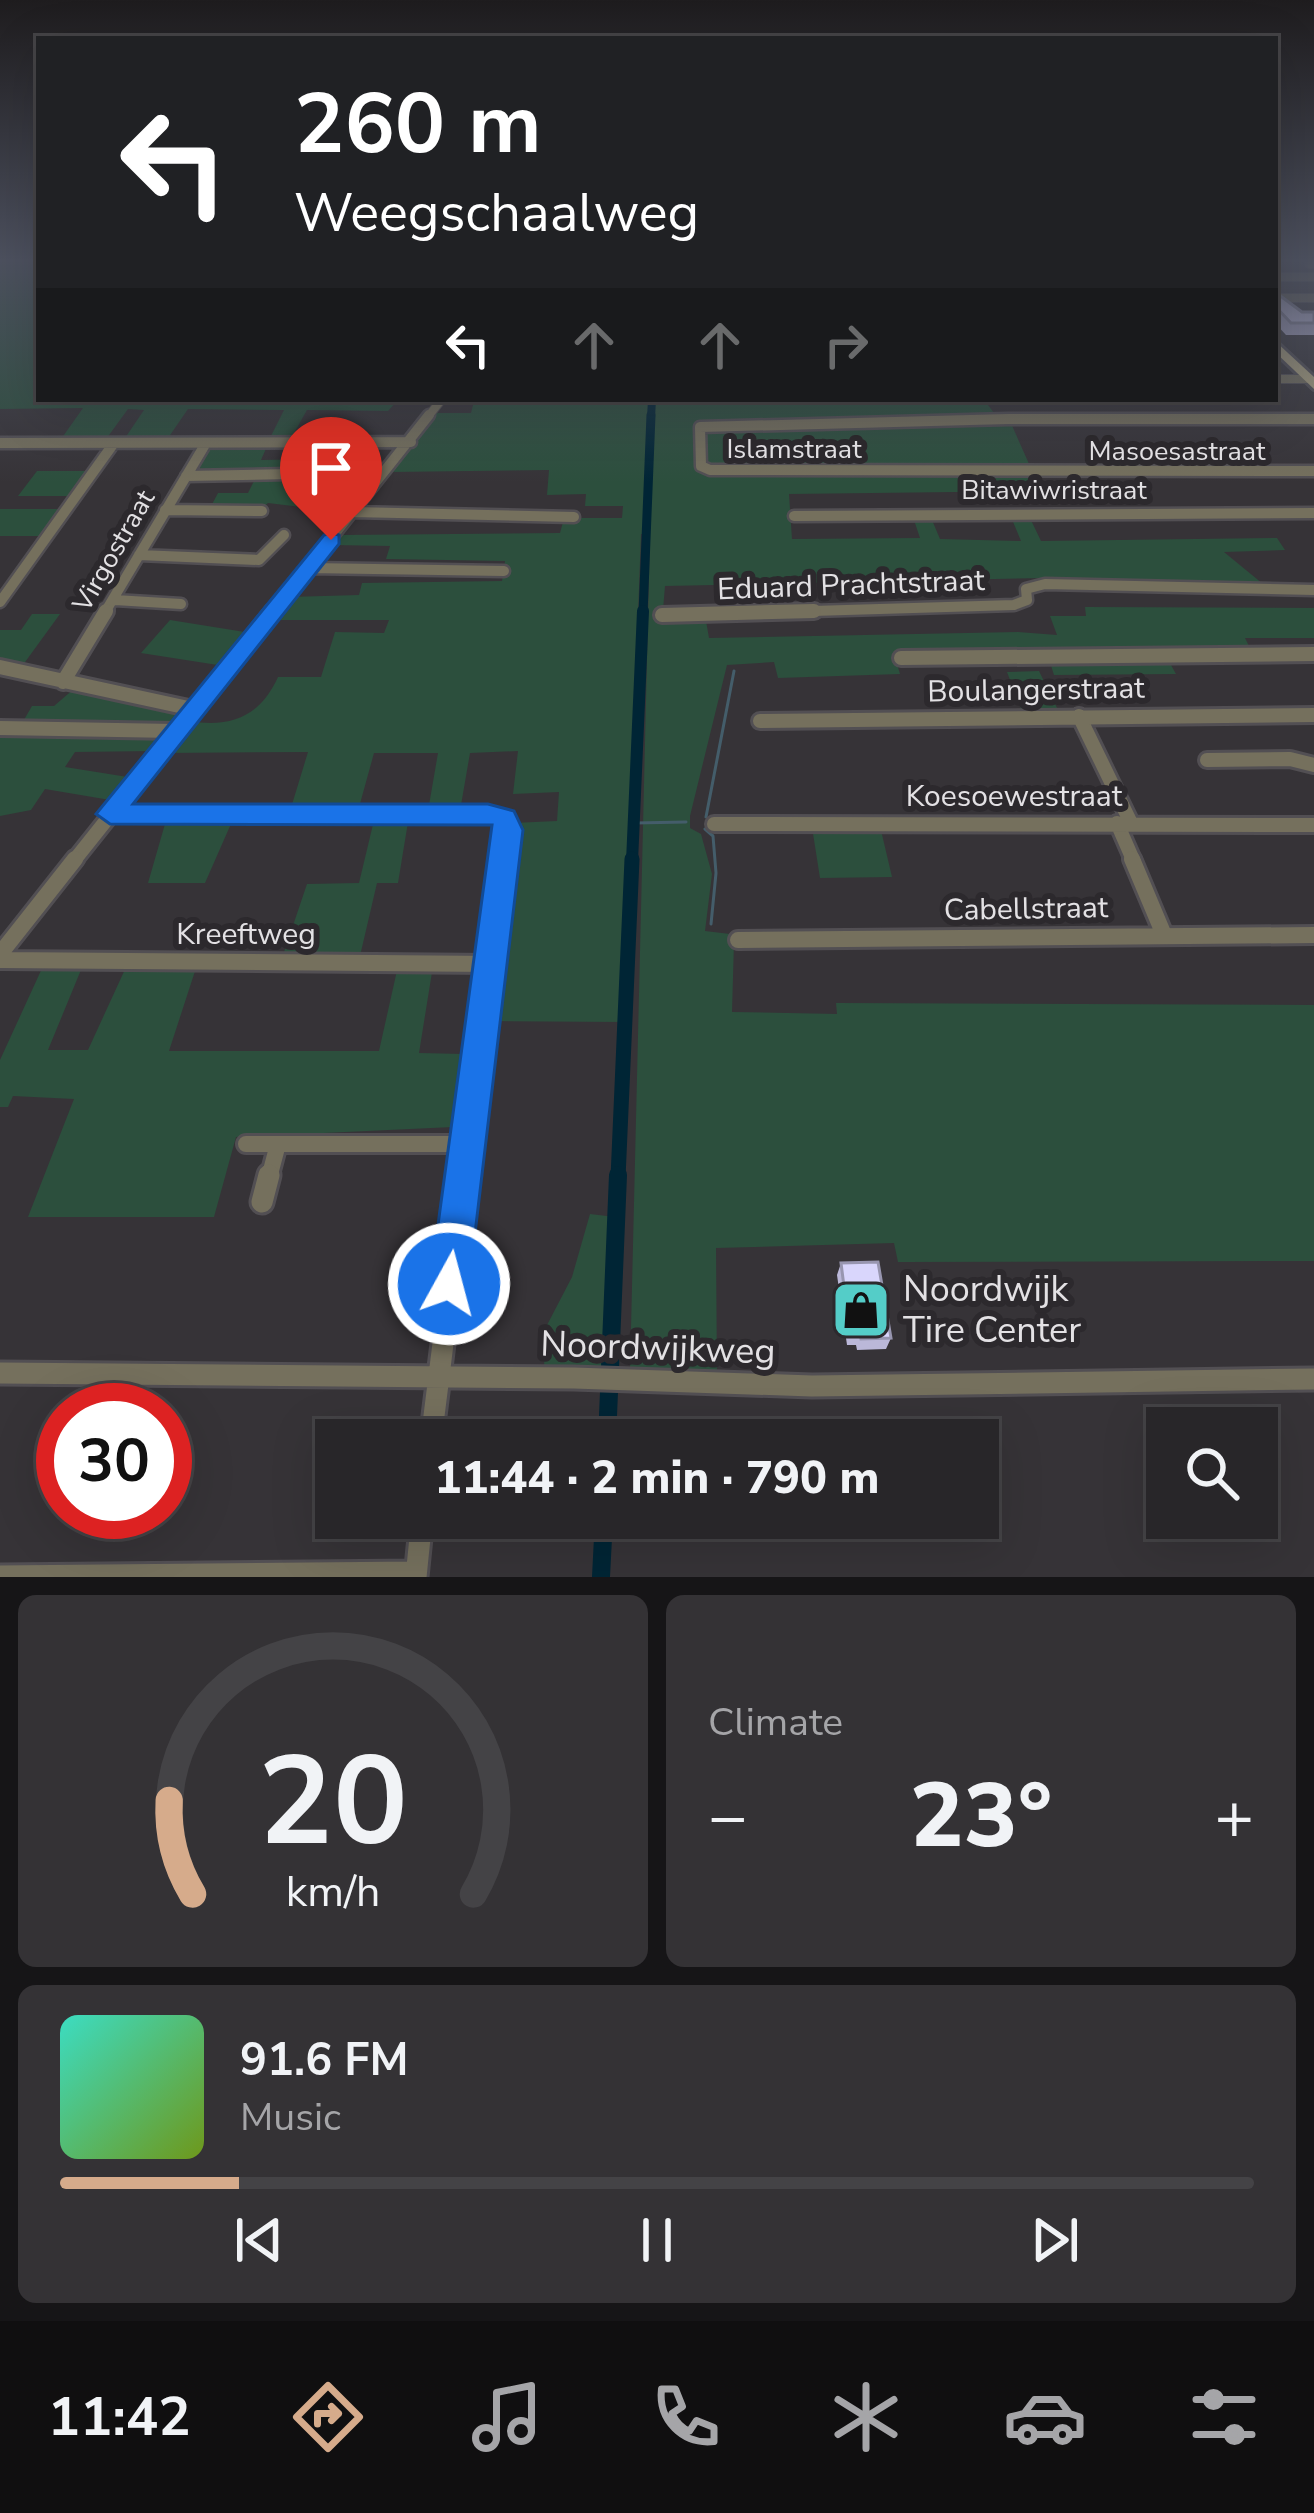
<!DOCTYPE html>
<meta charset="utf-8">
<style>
:root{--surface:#282629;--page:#343235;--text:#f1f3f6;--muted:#a5a5a8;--line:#444346;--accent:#d6ab8b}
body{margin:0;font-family:"Nunito Sans",sans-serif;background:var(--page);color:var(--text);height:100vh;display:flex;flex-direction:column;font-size:45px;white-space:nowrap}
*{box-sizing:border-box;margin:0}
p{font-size:39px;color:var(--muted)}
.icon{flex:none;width:66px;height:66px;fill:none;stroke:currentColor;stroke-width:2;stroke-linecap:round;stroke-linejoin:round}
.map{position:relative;height:1577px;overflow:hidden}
.drawer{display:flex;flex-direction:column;gap:18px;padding:18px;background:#161517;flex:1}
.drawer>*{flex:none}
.banner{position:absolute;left:36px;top:36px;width:1242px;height:366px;border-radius:0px;box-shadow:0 12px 48px #0002,0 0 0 3px var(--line);background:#202124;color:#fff;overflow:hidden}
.controls{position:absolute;left:1146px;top:1407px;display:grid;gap:24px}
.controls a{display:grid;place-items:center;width:132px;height:132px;border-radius:0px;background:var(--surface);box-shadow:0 12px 48px #0002,0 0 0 3px var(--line);font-size:60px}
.speed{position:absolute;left:36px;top:1383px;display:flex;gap:24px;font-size:60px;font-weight:700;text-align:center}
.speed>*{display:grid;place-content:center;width:156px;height:156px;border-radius:50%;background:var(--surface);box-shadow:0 12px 48px #0002,0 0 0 3px var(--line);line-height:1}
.speed .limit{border:18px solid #d22;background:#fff;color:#111}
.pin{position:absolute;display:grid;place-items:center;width:102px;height:102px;color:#fff;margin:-123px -51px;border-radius:50% 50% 50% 0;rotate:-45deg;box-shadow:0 0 12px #0007}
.pin .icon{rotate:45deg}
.me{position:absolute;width:132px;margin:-66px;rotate:7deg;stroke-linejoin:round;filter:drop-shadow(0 0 9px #0008)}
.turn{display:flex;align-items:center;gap:42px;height:252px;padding:0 60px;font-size:54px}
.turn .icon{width:156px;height:156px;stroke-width:2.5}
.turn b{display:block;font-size:84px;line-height:102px}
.lanes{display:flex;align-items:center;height:114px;padding:0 60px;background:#0003;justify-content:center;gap:60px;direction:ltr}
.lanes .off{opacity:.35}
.big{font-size:90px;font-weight:800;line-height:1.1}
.drawer .widget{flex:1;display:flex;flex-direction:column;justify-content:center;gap:18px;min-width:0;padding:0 42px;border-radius:18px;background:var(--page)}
.drawer .dial{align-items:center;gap:0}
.dial svg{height:312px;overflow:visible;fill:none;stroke:var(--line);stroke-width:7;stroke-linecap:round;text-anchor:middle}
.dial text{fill:var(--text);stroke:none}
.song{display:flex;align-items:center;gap:36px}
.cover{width:144px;height:144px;border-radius:18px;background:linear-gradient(135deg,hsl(170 70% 55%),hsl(80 70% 35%))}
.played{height:12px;border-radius:6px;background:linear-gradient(90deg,var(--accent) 15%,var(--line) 15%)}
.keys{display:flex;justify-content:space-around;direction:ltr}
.heat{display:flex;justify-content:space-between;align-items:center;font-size:66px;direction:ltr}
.drawer .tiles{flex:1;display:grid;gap:18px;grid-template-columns:1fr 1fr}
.widget:last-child{grid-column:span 2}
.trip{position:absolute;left:315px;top:1419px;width:684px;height:120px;border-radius:0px;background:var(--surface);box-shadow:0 12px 48px #0002,0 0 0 3px var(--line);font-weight:800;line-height:120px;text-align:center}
.tabs{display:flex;height:192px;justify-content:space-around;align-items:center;background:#100f10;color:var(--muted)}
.tabs .icon{width:84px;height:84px}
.tabs .active{color:var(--accent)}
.tabs b{font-size:54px;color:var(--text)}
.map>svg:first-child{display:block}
</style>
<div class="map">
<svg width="1314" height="1577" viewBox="0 0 1314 1577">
<rect width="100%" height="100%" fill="#363337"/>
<!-- green -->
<path fill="#2c4f3d" d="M0 262H39V399H399L388 411 307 410 289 442H268L284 410 188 409 166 441H123L144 410 128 409 104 442H59L83 408 0 409Z
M499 399 985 401 1000 421H1010L1041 491 789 494 792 539 920 538 914 520H932L940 539 1021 541 1011 517 1029 516 1041 541 1277 538 1285 550 1224 552 1263 584 1044 578 665 586 663 610 705 615 709 638 1018 632 1057 635 1050 616H1086L1085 607 1314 608V638H1245L1251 650 895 657 900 674 778 678 774 662 727 665 690 816V828L701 834 712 874 705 931 730 934 734 942 732 1012 837 1014 836 1003 1314 1005V1261L898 1262 894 1243 716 1248 717 1374 630 1370 650 534H641L623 1022 490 1021 513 823 557 821 559 792 513 794 518 751 470 753 460 811H428L438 753H374L358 811H290L308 752 162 753 189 721C230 728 260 717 278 677H321L335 632 384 633 389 620H270L289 597 359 595 362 583 502 581 505 561 386 559 390 546 332 545 341 535 560 533 564 518H622L623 506H585L586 494 547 495 549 470 390 472 436 413H471L474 401Z
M268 444 261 460 318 459 288 494 356 505 350 513 268 503 261 509 209 510 218 493H248L256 477 192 475 211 445Z
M37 471H90L72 496H18Z
M0 509H62L43 536H0Z
M32 614H60L20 669 0 664V630H21Z
M170 620 251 633 224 666 141 653Z
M1166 656 1176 674 1054 675 1049 659Z
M1039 671 1060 714 1024 717 1007 672Z
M75 688 182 712V714L173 728 21 725 32 706H54Z
M0 729 169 733 154 751 75 752 65 767 134 778 116 801 45 789 31 810 0 816Z
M375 816H409L398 883H377L360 956 282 958 307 884 359 883Z
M167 817H234L205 883H148Z
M880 826 892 877 820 878 812 827Z
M44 964 83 965 48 1050H88L127 965H197L169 1051H379L398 966H433L419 1053 463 1054 453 1127 236 1137 214 1217H28L74 1099 13 1096 8 1107H0V1060Z
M590 1214 615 1217 606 1370 544 1367 546 1327 572 1277Z"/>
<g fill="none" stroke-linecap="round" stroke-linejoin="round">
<!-- stream -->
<path stroke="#445d6a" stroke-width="3" d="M706 817 734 671
M635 823 686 822
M705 829 713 836 716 873 711 924"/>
<!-- canal-far4 -->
<path stroke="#002535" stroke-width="8" d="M651 418 652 399"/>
<!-- canal-far3 -->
<path stroke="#002535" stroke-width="9" d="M643 614 651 415"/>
<!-- canal-far2 -->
<path stroke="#002535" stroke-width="12" d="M632 862 643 611"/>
<!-- canal-far1 -->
<path stroke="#002535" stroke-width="15" d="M618 1178 632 859"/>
<!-- canal -->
<path stroke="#002535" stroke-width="18" d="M607 1440 618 1175
M601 1577 604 1518"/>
<!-- street-far4 casing -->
<g stroke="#524f53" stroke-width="10">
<path id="street-far4" d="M1309 264H1314
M1275 277H1314
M1275 298H1314
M1275 379H1308
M427 418 442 399"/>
</g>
<!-- street-far3 casing -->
<g stroke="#524f53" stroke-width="15">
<path id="street-far3" d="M1314 419H1008L700 427 701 466 710 470 1314 471
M0 443 411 442
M186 476 289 474
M165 510 262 511
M353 512 574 517
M794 516 1314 513
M139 555 259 560 284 535
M309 568 504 571
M115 600 181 604
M0 602 114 443
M104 614 206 443
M271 614 429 415
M708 614 1014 605 1027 600 1026 589 1045 584 1314 590"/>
</g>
<!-- street-far2 casing -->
<g stroke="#524f53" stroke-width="20">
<path id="street-far2" d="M662 615 814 611
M901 658 1314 654
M0 667 193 709
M63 682 106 611
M1079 716 1131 823
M760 721 1314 715
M0 728 175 731
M1207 760 1290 759 1314 765
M110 814H487L504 818 508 830 504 862
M1117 823 1134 862
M714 824 1314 825
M73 862 273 611"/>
</g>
<!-- street-far1 casing -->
<g stroke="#524f53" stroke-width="22">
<path id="street-far1" d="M1132 859 1164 935
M738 940 1314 935
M0 954 75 859
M0 960 493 964
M246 1144H467
M269 1178 278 1144
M464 1178 504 859"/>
</g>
<!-- street casing -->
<g stroke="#524f53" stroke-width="27">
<path id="street" d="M262 1202 269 1175
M0 1373 574 1378 812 1386 1314 1379
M431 1440 464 1175
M0 1576 416 1572
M416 1577 422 1518"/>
</g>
<!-- primary casing -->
<g stroke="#524f53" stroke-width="6">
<path id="primary" d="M1275 341 1314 377V389L1275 352Z"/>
</g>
<!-- street-far4 -->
<use href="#street-far4" stroke="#75705d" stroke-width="8"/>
<!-- street-far3 -->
<use href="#street-far3" stroke="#75705d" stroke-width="10"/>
<!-- street-far2 -->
<use href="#street-far2" stroke="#75705d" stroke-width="14"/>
<!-- street-far1 -->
<use href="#street-far1" stroke="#75705d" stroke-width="16"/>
<!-- street -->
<use href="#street" stroke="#75705d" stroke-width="21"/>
<!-- primary -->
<use href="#primary" fill="#b5aa83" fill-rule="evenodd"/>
</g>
<!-- wall -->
<path fill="#bbb8d9" d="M1275 292 1302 312H1314V335H1286L1275 323Z
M841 1263 891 1338 886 1349 857 1350 856 1345H847L837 1275Z"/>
<!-- building -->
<path fill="#d9d6fc" stroke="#9896b0" stroke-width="3" d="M1275 292 1302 312H1314V323H1291L1275 306Z
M878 1262 891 1338 861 1339 860 1334H850L841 1263Z"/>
<!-- sky -->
<linearGradient id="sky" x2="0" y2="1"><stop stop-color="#1e1c1e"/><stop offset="0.54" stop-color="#4c505e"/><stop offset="1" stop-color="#4c505e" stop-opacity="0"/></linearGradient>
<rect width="1314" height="483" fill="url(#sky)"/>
<!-- route -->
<path fill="#1a73e8" stroke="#114b97" stroke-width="3" d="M331 533 339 535V544L133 804H488L514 811 523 830 469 1284 463 1298 449 1304 435 1298 430 1284 492 825 110 824 96 814 324 535Z"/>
<!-- icons -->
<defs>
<g id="shop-square" transform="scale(3)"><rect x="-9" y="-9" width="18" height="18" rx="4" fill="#54cdc8" stroke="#2c292d"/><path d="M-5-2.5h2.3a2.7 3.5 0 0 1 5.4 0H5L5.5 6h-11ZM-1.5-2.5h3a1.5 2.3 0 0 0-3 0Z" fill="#111"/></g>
</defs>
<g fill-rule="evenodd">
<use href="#shop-square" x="861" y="1310"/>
</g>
<g text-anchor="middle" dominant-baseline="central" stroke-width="12" stroke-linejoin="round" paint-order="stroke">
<!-- far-street labels -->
<g font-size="27" fill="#e3e1e4" stroke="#2c292d">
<text x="794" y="449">Islamstraat</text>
<text x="1177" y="451">Masoesastraat</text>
<text x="1054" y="490">Bitawiwristraat</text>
<text transform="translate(114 551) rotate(-60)">Virgostraat</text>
</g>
<!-- street labels -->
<g font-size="30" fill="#e3e1e4" stroke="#2c292d">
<text transform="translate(851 585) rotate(-2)">Eduard Prachtstraat</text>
<text transform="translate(1036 690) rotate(-1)">Boulangerstraat</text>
<text x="1014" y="796">Koesoewestraat</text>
<text transform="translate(1026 909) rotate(-1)">Cabellstraat</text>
<text x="246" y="934">Kreeftweg</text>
</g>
<!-- near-poi labels -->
<g font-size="36" fill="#e3e1e4" stroke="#2c292d" text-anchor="start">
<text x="903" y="1289">Noordwijk<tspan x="903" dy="41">Tire Center</tspan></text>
</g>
<!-- near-street labels -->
<g font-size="36" fill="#e3e1e4" stroke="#2c292d">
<text transform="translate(658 1348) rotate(2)">Noordwijkweg</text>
</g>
</g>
</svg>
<div class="controls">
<a><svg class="icon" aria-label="search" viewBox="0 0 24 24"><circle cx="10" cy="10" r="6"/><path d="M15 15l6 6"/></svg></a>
</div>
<div class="speed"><div class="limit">30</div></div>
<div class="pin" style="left:331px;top:540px;background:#d93025"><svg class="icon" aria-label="arrive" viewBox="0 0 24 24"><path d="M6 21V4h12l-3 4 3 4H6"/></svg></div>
<svg class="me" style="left:449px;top:1284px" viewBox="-20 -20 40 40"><circle r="17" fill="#1a73e8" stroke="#fff" stroke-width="3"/><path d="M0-11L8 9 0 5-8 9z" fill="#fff"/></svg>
<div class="trip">11:44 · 2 min · 790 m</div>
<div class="banner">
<div class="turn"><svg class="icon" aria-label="left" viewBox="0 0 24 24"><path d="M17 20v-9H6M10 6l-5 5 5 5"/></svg><div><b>260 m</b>Weegschaalweg</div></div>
<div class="lanes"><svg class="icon" aria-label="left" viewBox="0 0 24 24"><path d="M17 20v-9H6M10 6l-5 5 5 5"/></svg><svg class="icon off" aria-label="ahead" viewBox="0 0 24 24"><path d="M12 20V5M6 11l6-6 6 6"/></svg><svg class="icon off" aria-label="ahead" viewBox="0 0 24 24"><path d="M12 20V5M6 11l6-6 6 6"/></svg><svg class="icon off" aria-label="right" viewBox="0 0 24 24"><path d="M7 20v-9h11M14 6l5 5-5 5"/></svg></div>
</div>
</div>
<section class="drawer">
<div class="tiles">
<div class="widget dial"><svg viewBox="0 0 100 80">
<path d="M14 69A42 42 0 1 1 86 69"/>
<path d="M14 69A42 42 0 0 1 8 45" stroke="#d6ab8b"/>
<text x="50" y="56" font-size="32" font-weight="700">20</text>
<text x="50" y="72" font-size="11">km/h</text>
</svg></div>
<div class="widget"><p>Climate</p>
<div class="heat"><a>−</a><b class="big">23°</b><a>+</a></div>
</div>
<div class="widget">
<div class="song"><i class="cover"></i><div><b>91.6 FM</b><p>Music</p></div></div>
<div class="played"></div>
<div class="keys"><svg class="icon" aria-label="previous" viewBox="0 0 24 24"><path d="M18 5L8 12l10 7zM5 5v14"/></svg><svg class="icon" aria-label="pause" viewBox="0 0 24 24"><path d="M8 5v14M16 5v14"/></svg><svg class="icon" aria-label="next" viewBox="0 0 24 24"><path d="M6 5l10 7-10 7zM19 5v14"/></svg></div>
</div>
</div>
</section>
<nav class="tabs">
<b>11:42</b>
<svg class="icon active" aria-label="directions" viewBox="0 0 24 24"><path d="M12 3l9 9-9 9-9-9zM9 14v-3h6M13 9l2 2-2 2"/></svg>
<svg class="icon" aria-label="music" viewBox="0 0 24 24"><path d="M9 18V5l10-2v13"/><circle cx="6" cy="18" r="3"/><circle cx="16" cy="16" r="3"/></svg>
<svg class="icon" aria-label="phone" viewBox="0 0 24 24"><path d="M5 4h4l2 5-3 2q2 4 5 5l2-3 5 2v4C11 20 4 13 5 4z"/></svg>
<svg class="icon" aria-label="climate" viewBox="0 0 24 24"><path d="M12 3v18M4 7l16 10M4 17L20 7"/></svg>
<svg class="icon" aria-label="car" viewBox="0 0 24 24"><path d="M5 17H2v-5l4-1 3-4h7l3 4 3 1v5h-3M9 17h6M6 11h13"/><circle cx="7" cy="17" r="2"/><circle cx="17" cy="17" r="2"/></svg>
<svg class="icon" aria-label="filters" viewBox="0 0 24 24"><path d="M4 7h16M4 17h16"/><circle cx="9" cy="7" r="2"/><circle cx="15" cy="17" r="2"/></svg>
</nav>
